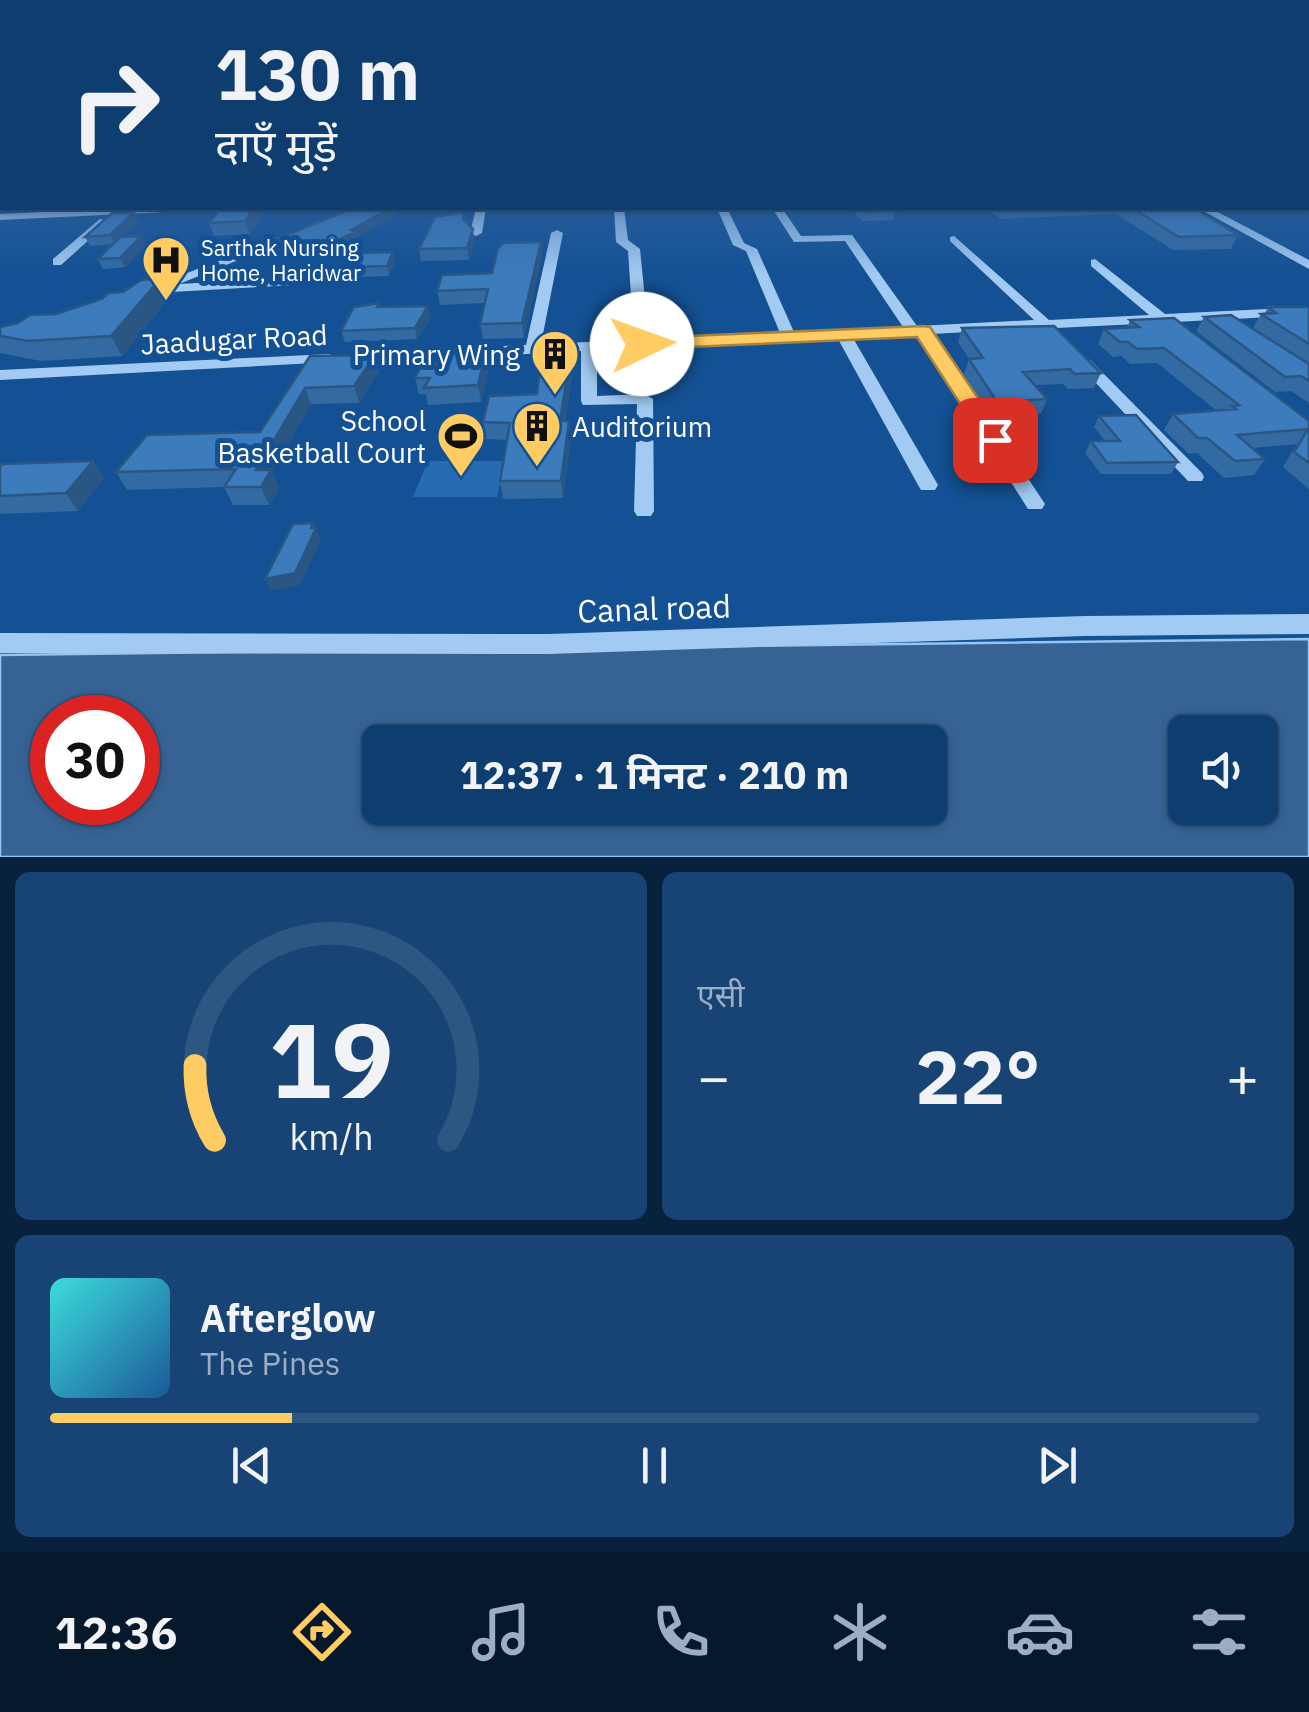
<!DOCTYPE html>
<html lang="hi">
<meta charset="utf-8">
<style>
:root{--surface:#0e3d6f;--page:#174474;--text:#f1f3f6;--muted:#9baec3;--line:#2e5682;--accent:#ffcb63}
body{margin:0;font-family:"IBM Plex Sans","Noto Sans Devanagari",sans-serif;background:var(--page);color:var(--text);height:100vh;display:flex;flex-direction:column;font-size:38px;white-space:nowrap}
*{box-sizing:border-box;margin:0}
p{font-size:32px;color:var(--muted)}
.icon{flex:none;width:55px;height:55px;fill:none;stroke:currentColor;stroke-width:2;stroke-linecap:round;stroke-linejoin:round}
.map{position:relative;height:857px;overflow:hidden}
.side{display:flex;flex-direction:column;gap:15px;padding:15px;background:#08223d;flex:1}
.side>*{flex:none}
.banner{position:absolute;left:0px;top:0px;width:1310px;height:210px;box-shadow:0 2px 8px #0004,0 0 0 2px var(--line);background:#0e3d6f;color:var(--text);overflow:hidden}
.buttons{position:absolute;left:1168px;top:715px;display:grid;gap:20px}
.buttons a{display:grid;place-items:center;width:110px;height:110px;border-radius:15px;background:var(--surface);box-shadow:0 2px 8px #0004,0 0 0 2px var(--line);font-size:50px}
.speed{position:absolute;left:30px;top:695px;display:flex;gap:20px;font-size:50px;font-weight:700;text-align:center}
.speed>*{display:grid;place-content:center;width:130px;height:130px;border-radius:50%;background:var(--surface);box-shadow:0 2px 8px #0004,0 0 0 2px var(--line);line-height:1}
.speed .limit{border:15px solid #d22;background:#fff;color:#111}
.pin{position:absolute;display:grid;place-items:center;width:85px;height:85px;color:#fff;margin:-42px;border-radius:20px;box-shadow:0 5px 15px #0006}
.me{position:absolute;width:110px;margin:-55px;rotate:87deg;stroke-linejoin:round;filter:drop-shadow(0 0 8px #0008)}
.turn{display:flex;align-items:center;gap:35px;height:210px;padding:0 50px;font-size:45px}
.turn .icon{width:130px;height:130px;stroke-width:2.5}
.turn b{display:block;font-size:70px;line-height:85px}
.big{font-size:75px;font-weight:700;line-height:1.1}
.side .card{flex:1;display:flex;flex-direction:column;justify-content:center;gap:15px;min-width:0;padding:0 35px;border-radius:15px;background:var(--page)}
.side .dial{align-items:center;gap:0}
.dial svg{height:260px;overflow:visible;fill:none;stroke:var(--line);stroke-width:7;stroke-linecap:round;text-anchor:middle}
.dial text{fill:var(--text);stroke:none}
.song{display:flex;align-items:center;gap:30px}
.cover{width:120px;height:120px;border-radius:15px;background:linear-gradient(135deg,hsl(180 70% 55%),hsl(210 70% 35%))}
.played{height:10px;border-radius:5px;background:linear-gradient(90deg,var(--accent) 20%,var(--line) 20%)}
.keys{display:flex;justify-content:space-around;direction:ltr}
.heat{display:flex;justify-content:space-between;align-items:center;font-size:55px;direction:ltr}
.side .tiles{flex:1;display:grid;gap:15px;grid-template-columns:1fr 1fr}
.card:last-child{grid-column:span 2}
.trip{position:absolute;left:362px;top:725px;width:585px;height:100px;border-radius:15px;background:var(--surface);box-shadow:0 2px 8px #0004,0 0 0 2px var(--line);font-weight:700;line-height:100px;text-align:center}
.tabs{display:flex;height:160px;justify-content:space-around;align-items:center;background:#06182c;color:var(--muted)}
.tabs .icon{width:70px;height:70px}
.tabs .on{color:var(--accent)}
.tabs b{font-size:45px;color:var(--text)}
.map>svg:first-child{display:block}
</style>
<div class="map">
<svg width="1309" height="857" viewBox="0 0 1309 857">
<rect width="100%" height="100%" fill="#135194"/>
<!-- green -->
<path fill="#266cb3" d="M428 461H505L497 497H413Z"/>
<!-- water -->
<path fill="#366394" stroke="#94c5f5" stroke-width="2.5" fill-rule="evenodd" d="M1309 639V857H0V655ZM52 718H138V802H52ZM1185 732H1260V808H1185ZM380 742H930V808H380Z"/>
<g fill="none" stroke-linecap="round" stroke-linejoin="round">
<!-- minor -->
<path fill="#a2caf2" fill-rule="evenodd" d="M0 165H2V171H0Z
M129 208H191L186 211 0 220V214Z
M476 208H486L482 233 476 236 470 233Z
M614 208H624L628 240 640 249 649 339 780 333 746 251 733 245 717 208H727L744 243 757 249 794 332 903 327 845 241 794 242 772 208H782L801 236 852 235 917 326 1034 320 950 241V237L954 236 1049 320 1149 315 1091 266V260L1095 259 1165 314 1309 307V315L1174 322 1173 326 1168 327 1159 323 1056 328 1049 331 1042 328 932 334 1045 504 1042 509H1028L918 335 853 338 938 485 935 490H921L918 485 838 339 597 351V396L645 394 653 399 654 511 651 516H637L634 511 637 404 583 405 581 401V351L355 363 347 358 355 353 526 345 551 233 557 230 563 233 541 344 634 340 628 251 616 242Z
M1198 208H1210L1309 260V269Z
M100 219 110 221 61 265H53V259Z
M292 232 296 233V237L179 284 341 275 347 279 346 282 172 292 166 289 143 297 136 293Z
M329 354 334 356 337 359 334 362 0 380V370Z
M1085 358 1090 360 1202 473 1204 477 1202 481H1188L1080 366 1077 363Z
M1309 614V634L1085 636 549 654 0 653V633L549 634 1085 616Z"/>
<!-- major -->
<path fill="#edf5ff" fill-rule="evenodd" d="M0 158 2 159V165L0 166Z"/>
</g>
<!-- wall -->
<path fill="#346aa2" d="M221 208H262L263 213 250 234 214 236 209 223Z
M353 208H393L395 215 357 237 358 241 316 260 275 250 272 241Z
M850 208H892L895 211 893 220 862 221Z
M987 208H1194L1238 235 1231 249 1173 250 1116 214 1000 219Z
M138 221 122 237 145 245 125 267 103 269 98 259 113 244 90 246 85 237Z
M466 222 474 241 469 260 421 261 419 249Z
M541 242 542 255 524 338 483 339 480 324 485 303 440 305 437 291 492 273Z
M393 252 395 261 389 276 355 277 352 267Z
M170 297 122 356 41 361 0 353V327L56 314Z
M379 303 380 307 431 317 417 339 345 342 341 331Z
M1268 307H1309V403L1291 391 1275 392 1196 331 1204 317 1275 343 1253 328 1261 314 1265 313Z
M1130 320 1309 421V489L1283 467 1297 444 1253 448 1265 459 1254 475 1224 478 1197 453 1189 454 1164 430 1173 414 1217 411 1157 363 1130 364 1121 356 1113 357 1098 344 1104 329 1127 328Z
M962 328 1101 373 1094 388 1068 389 1063 384 1035 385 1047 399 1041 414 991 417 964 374 969 359 958 342Z
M575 355 565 421 571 438 563 498 503 499 500 481 507 440 486 439 483 422 537 394Z
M310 356 379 371 359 403 311 404 272 472 279 488 269 505H233L224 487 127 490 116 472 260 432Z
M489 367 481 402 428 405 426 394H419L415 378Z
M1099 416 1178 462 1171 474H1101L1085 453 1091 441H1105L1094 427Z
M93 461 104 478 78 511 0 514V466Z"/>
<!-- shaded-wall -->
<path fill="#2a5684" d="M254 208H262L263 213 250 234 245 221Z
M390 208H393L395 215 357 237 358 241 316 260 313 251Z
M651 208H688L651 211Z
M134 212 138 221 115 244 110 235Z
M473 229 474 241 469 260 467 248Z
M141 236 145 245 125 267 120 258Z
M541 242 542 255 524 338 522 323Z
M393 252 395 261 389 276 387 266Z
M161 278 170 297 122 356 111 336Z
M428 306 431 317 417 339 415 328Z
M573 339 575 355 562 438 560 421Z
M486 351 489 367 481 402 478 385Z
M375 355 379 371 359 403 354 386Z
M305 388 311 404 272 472 279 488 269 505 261 487 256 470Z
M569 421 571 438 563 498 561 481Z
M93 461 104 478 78 511 66 493Z
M313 523 321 540 300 585 271 591 265 579 311 528Z"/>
<!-- building -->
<path fill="#3c7bbc" stroke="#2a5684" stroke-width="2.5" d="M221 208H254L245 221 209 223Z
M353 208H390L351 230 356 232 313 251 272 241Z
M860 208H892L895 211 864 212Z
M1132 208H1194L1238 235 1179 237Z
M134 212 110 235 85 237 112 213Z
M464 212 463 219 473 229 467 248 419 249 435 217Z
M141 236 120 258 98 259 120 237Z
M541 242 522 323 480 324 488 289 437 291 442 275 492 273 498 248 503 243Z
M393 252 387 266 352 267 359 253Z
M161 278 111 336 28 341 0 336V327L18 323 30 315 56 314 102 299 108 293 123 292 141 280Z
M379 303 377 307 428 306 415 328 341 331 354 307Z
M1268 307H1309V344L1261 314 1276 313Z
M1231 315 1309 364V381L1301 376 1285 377 1204 317Z
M1174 318 1309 421V463L1294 452 1308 429 1237 435 1265 459 1235 461 1207 438H1198L1173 414 1236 409 1232 406 1239 405 1164 348 1137 349 1128 342H1120L1104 329 1139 327 1130 320Z
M1054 326 1101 373 1074 374 1070 369 1023 372 1047 399 997 402 969 359 983 358 962 328Z
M573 339 560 421H569L561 481H500L510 423 483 422 489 396 537 394 543 341Z
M486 351 478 385 424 388 430 378H415L426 355Z
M375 355 354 386 305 388 256 470H271L261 487H224L236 469 116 472 147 435 260 432 310 356Z
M1136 415 1178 462 1107 463 1091 441H1120L1099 416Z
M93 461 66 493 0 496V466L2 464Z
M313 523 311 528H316L295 573 265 579 293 524Z"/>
<!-- sky -->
<linearGradient id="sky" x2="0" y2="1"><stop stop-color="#0a2d51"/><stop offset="0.56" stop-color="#33659f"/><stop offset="1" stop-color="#33659f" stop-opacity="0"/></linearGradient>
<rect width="1309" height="275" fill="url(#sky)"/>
<!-- route -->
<path fill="#ffcb63" stroke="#a68440" stroke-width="2.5" d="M923 326 930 327 1003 435 1006 440 1003 445H987L917 337 642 349 633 344 642 338Z"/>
<!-- icons -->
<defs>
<g id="hospital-pin" transform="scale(2.5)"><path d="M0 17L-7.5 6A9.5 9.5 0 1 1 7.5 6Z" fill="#ffcb63" stroke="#135194"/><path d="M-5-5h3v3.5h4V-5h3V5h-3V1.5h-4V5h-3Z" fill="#111"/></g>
<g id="building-pin" transform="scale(2.5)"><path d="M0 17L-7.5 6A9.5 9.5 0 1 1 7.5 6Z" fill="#ffcb63" stroke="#135194"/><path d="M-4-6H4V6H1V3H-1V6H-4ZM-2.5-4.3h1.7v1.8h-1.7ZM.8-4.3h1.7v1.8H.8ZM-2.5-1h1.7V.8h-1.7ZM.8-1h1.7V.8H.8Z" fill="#111"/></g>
<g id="stadium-pin" transform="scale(2.5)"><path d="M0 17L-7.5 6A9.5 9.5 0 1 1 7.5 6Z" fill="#ffcb63" stroke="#135194"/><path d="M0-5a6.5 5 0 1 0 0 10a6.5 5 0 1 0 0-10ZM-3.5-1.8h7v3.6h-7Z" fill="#111"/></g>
</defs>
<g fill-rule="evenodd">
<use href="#hospital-pin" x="166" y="260"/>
<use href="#building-pin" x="555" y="354"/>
<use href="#building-pin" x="537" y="426"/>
<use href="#stadium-pin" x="461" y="436"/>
</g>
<g text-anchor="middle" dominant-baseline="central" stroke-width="10" stroke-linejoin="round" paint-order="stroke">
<!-- far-poi labels -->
<g font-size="22" fill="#fff" stroke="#135194" text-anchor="start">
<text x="201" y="247">Sarthak Nursing<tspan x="201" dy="25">Home, Haridwar</tspan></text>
</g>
<!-- street labels -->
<g font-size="28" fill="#fff" stroke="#135194">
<text transform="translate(234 339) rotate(-3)">Jaadugar Road</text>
</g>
<!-- poi labels -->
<g font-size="28" fill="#fff" stroke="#135194" text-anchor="end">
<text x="520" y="354">Primary Wing</text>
<text x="426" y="420">School<tspan x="426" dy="32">Basketball Court</tspan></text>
<text x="572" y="426" text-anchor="start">Auditorium</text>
</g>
<!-- near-street labels -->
<g font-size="32" fill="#fff" stroke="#135194">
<text transform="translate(654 608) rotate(-2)">Canal road</text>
</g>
</g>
</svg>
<div class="buttons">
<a><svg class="icon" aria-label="sound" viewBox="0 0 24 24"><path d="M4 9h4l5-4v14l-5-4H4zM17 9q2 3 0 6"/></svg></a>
</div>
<div class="speed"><div class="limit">30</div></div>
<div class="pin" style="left:995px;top:440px;background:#d93025"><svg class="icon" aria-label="arrive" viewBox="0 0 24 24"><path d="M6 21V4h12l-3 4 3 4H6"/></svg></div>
<svg class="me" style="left:642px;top:344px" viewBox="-20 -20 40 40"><circle r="19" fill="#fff"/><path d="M0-13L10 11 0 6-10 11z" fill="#ffcb63"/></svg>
<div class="trip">12:37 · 1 मिनट · 210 m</div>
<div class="banner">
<div class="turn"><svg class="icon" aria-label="right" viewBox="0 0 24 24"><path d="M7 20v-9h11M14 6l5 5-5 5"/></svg><div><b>130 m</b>दाएँ मुड़ें</div></div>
</div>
</div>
<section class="side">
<div class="tiles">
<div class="card dial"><svg viewBox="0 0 100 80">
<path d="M14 69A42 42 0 1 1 86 69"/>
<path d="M14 69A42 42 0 0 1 8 46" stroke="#ffcb63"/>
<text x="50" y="56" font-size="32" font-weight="700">19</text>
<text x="50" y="72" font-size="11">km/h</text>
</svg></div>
<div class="card"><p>एसी</p>
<div class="heat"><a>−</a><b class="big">22°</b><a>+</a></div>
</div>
<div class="card">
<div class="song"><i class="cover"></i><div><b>Afterglow</b><p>The Pines</p></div></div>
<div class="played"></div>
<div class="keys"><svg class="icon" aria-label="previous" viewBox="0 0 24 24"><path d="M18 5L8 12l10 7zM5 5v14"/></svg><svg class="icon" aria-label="pause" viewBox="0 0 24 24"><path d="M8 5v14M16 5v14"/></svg><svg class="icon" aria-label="next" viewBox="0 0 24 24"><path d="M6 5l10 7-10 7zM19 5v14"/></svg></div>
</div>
</div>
</section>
<nav class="tabs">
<b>12:36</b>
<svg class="icon on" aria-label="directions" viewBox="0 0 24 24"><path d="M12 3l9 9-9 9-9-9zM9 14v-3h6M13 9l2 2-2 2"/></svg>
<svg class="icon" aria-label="music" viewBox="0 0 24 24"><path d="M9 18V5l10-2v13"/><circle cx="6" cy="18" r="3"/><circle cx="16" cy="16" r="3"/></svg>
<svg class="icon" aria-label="phone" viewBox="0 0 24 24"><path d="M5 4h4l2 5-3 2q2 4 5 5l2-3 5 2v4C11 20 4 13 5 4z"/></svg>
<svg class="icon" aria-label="climate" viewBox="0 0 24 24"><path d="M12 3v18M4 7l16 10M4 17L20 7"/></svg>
<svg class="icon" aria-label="car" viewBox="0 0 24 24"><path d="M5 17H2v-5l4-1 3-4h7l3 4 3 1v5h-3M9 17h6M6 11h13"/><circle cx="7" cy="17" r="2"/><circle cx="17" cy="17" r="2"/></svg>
<svg class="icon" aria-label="filters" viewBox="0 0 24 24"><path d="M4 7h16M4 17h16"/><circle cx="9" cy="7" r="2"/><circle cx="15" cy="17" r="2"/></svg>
</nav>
